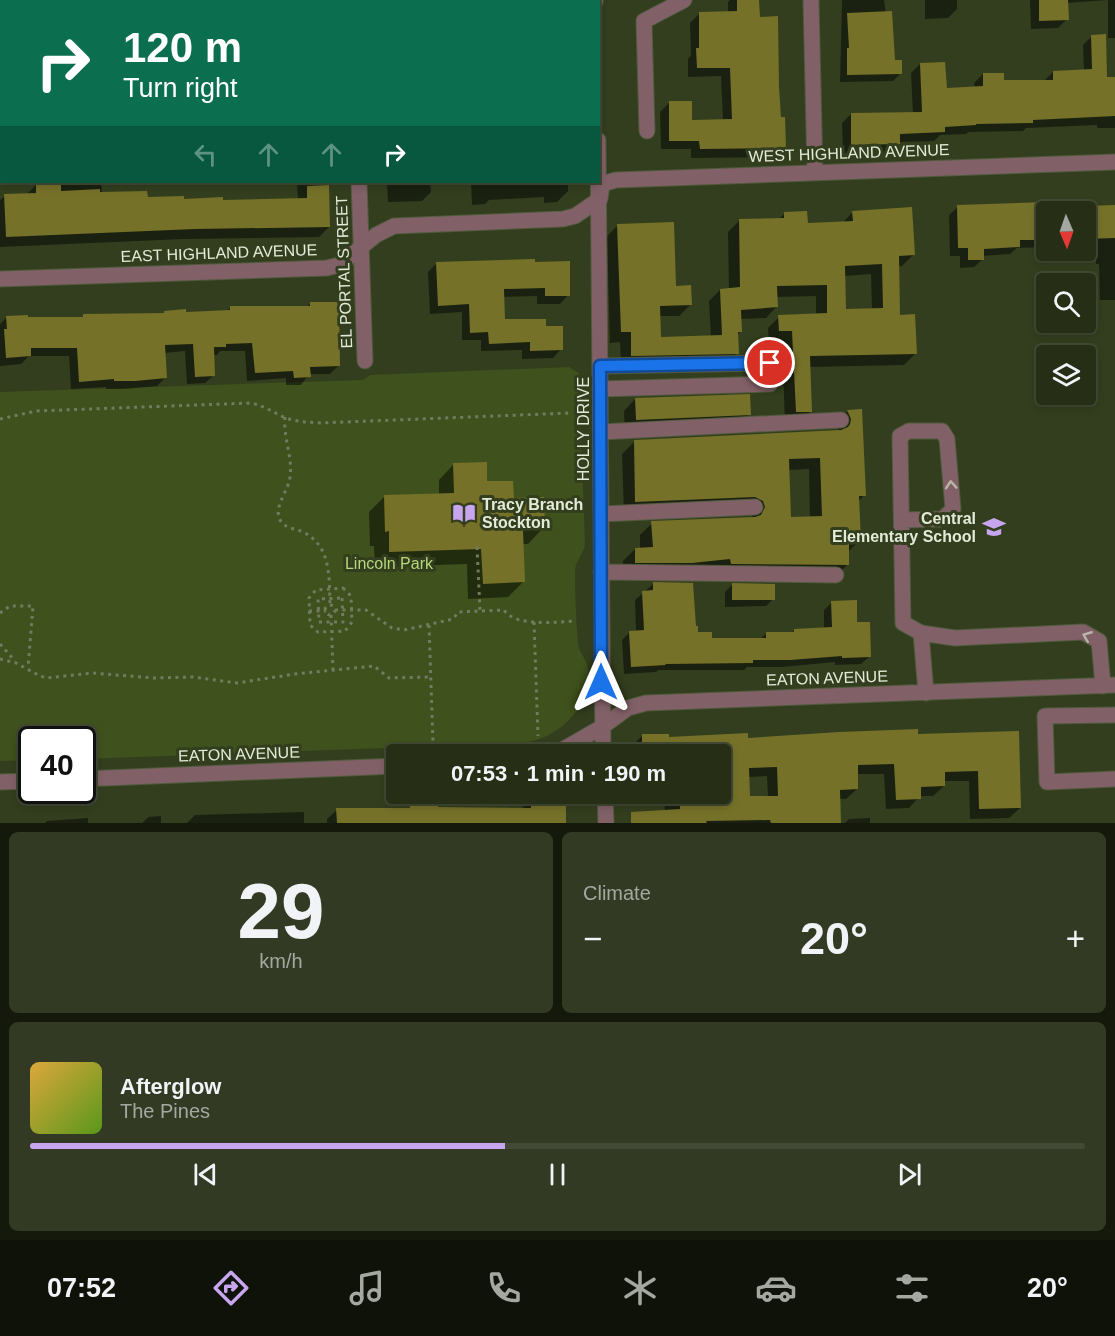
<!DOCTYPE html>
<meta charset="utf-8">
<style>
:root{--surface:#262e16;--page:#323a23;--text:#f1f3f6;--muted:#a4a8a1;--line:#424a35;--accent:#c8a6ef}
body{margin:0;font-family:Arial,sans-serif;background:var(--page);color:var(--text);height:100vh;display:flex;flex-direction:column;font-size:22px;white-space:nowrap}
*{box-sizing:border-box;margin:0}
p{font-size:20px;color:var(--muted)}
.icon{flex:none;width:33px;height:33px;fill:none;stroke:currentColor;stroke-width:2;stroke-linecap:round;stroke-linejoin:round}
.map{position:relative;height:823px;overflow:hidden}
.sheet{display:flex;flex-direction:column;gap:9px;padding:9px;background:#15190c;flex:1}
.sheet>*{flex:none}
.guide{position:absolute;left:0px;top:0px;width:600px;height:183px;box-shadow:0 3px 9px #0003,0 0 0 2px var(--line);background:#0b6e4f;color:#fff;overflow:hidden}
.needle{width:39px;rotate:178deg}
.controls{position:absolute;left:1036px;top:201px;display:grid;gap:12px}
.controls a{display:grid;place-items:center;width:60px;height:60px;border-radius:6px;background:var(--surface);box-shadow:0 3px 9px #0003,0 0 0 2px var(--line);font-size:30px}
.speed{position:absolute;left:18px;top:726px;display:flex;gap:12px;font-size:30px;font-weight:700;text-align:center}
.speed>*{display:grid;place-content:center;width:78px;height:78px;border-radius:50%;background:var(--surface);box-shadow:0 3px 9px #0003,0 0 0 2px var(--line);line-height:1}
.speed .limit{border:3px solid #111;border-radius:9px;background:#fff;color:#111}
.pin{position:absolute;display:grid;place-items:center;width:51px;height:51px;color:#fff;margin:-26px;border:3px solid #fff;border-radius:50%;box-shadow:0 2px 6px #0007}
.me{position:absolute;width:66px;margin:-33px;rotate:0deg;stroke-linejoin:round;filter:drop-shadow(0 0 4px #0008)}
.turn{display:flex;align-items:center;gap:21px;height:126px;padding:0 24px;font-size:27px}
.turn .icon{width:78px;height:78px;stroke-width:2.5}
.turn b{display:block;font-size:42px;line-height:51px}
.lanes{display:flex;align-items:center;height:57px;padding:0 24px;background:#0003;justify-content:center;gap:30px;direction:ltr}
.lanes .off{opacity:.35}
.big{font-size:45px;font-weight:700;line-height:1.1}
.sheet .card{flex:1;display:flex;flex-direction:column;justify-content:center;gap:9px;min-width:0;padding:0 21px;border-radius:9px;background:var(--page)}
.sheet .dial{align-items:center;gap:0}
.dial b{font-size:78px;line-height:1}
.song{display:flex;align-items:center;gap:18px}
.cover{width:72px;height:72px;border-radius:9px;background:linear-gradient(135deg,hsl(40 70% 55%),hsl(90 70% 35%))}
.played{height:6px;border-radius:3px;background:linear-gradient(90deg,var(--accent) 45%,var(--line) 45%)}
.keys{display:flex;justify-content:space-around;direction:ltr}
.heat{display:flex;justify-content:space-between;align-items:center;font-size:33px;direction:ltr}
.sheet .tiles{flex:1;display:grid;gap:9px;grid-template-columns:1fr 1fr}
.card:last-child{grid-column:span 2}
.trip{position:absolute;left:386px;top:744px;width:345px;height:60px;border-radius:6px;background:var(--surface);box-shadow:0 3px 9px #0003,0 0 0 2px var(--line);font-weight:700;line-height:60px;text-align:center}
.dock{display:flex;height:96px;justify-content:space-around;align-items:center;background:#0f1209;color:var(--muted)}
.dock .icon{width:42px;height:42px}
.dock .active{color:var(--accent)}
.dock b{font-size:27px;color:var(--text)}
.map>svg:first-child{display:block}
</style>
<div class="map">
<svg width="1115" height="823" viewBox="0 0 1115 823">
<rect width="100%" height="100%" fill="#333e1e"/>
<!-- green -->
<path fill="#3f511c" d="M569 367 579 373 585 545C583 554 576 561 575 570 575 594 576 620 578 644 579 653 587 659 588 669 591 708 559 739 522 743L83 759 82 740H32L31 760 0 761V392L363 380 370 375Z"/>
<!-- shadow -->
<path fill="#0007" fill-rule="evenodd" d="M0 0 14 2H2L0 52Z
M35 0H98V2H35Z
M260 0H287V2H258Z
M382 0H467L466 2Z
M508 0H561V2H508Z
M730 0H758V18L778 87 784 148 775 157 691 158V149H661L660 112 669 103 691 122 723 121 721 76 688 77V59L691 55 690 23 699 14 728 13V2Z
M842 0H884L893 61 900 74 893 81 840 82Z
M925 0H957V9L948 18 925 19Z
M1030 0H1115V38H1108V0L1066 3 1067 19 1058 28 1031 29Z
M1092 36 1106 78H1115V128H1097V125L1026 128 1023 131 968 132 966 134 940 135 934 141 899 142 890 152 843 153 842 123 851 114H913L911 73 920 64 945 89 975 88 974 83 983 74 1002 82 1044 81 1053 72 1084 71 1083 45Z
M0 117H2L0 159Z
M60 182H101L102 194 182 200H298L297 182H328L329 227 319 237 184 239 0 247V200L5 196 26 195 36 185 60 184Z
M387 182H430L431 192 422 201 388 202Z
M471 182H568V191L557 202 544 203V197L489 200 485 204 472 205Z
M1084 203V207H1115V300H1100L1099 264H1096V246H1086V212H1047V247L1017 248 1010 254 982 256 983 259 974 267 960 268V256H950L949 215 958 207Z
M853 212 913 255 902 266H898L899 317 915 354 904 365 809 367 811 411 799 422 785 423 782 341 769 342 768 328 779 317 816 315V296L776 297 777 306 766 318 740 319 741 331 736 336 737 353 726 364 621 366 620 342 610 343 607 236 618 225 691 304 679 316H659L660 339 711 337 709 301 720 290H729L728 232 740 220H778L785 213 806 225 842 223ZM871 274 872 310 844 311V276Z
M533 261 568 295 560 304H537V296L503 297 504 321 545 328 561 349 553 358 522 359V350L481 351V340H462V312L430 314 428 272 436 264Z
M310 304 338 366 330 374H309L301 385H286V378L247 381 245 351H220L217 355H213L214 375 205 383 187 384 185 351 164 353 165 378 157 386 125 389H106V387L71 389 69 356H29L21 364 0 366V324L7 317 81 319 84 316 227 311 230 308H306Z
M635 399 749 414 738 426 625 431 624 411Z
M848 411H860L864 495 858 502 859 541 848 552V564L836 576 624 574 623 561 635 549H640V535L652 523 753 518 751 513 624 514 622 454 634 442 839 431 836 423ZM809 469 810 518H790L788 470Z
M454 464 512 499 543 528 528 544H522L523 582 508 597 468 599 467 564 375 567 374 546H370L369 512 384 497 439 495V480Z
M653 584 697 634 710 640 760 639 767 633H791L794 631 824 629V610L831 603 856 623 869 657 861 664 835 665V662L782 667H747L744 670H658L656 672 624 674 622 640 630 632H636L635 600Z
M732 585 773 599 766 606 725 607V592Z
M1017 733 1020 808 1009 818 970 819 969 781H943L944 786 933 796H920L909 808 886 809 884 774H856L857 789 846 799H839V823H647L665 812 664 794H720V754H632V746L642 736 668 739 747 740ZM767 776 768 797 749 798 748 777Z
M531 798 564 823H321H327V819L337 810 409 809 411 807 522 808Z
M304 812V823H187L195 815Z
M161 816V823H142L149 817Z
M88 818V823H45L47 821Z
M870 818V823H845L849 819Z"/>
<!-- building -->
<path fill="#767129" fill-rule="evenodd" d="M737 0H759L760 17 778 16 779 87 781 117H785L786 148 700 149 699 141H669V101H692V120L732 119 730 68H697L696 48H699V12L737 11Z
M1039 0H1068L1069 20 1039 21Z
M892 11 895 60H902V74L847 75V48H849L847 13Z
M1106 34 1107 77H1115V116L1033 120V123L976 124V125L945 127V132L900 134V144L851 145V113L922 112 920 63 945 62 947 88 983 86V73H1004V80H1053V71L1092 69 1091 35Z
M61 182V191L100 189V192L147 191 148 197 184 196V199L223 197V200L307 198V186L329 185 330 227 195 229 6 237 4 194 36 193V183Z
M1047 202V240H1020V247L984 249V260H968V248H958L957 205Z
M1115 205V238L1086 239V206Z
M912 207 915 255 899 256 900 315 915 314 917 354 810 356 812 412H796L792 331H779L778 315 827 313V285L777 286 778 307 741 310 742 332H738L739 354 631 356V332H621L617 224 674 222 676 286 691 285 692 305 660 306 661 337 722 335 720 289 740 287 739 219 784 218V212L807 211 808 223 853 221 852 211ZM882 264 883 308 846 309 845 266Z
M535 259V262L570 261V296H545V288L504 289 505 319H546V326H563V350L530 351V342L489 344 488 332 470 333 469 304 438 306 436 262Z
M310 302H339L340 366 310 367 311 377 294 378 293 371 255 373 252 343 226 344V347H214L215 376 195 377 193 344 165 345 167 378 135 381H114V379L79 382 77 348H31V356L6 358 4 329H7L6 316 28 315V317H83V314L164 313V311L186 309V312L230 310V306H310Z
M750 394 751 415 636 420 635 398Z
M862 409 866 496H859L861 541 849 542V565L731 564 730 559 692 563H635V548L653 547 651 521 755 517 761 515 765 507 763 501 755 497 635 502 634 440 841 430 848 427 850 424 851 419 847 410ZM820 458 822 516 791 517 789 459Z
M487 462V481H513L514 498 544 497 545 529 523 530 525 582 483 584 481 549 389 552V531L385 532 384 495 454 493 453 463Z
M653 582 693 583 696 626H698V632H712V638H766V632H794V629L832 627 831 601 857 600V622H870L871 657 842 658V656L790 660H753V663L665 664 666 665 631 667 629 631 644 630 642 591 653 590Z
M732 583 775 584V600H732Z
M918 729V734L1019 731 1021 808 979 809 978 771 945 772V786L921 787V799L896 800 894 764 858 765V789L840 790 841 823H771L770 820 706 821 707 823H631V812L680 809V802L726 800 724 754H642V734H669V737L748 733V738L839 732ZM777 767 778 796H750L749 768Z
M531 797H566V823H337L336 808H410V805L438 803V807L531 808Z"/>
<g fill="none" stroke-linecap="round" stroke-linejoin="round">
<!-- minor casing -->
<g stroke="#4f5a3c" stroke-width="17">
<path id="minor" d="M352 0V2
M595 0V2
M811 0 815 173
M0 82H2
M647 131 644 21 684 0
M598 140 603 754
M359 182 365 361
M0 279 327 268 339 265 376 235 394 226 563 219 575 216 600 199 602 184 616 180 1115 162
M600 366 770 363
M600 389 770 384
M601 432 841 420
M601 514 755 507
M902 520 943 519 953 509 947 439 942 431H909L900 436 903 623 921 633 955 638 1083 632 1099 641 1103 686
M601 572 836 575
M921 633 926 693
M1115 715 1045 716 1047 782 1115 779
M555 754 602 727 628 708 646 703 1115 685
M82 779 396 766
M0 782 32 781
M605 794 606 823"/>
</g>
<!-- path -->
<path stroke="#717b60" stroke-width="3" stroke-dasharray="3 4.5" stroke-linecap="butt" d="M285 417C283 438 293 457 290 477 289 490 273 507 280 520 285 529 295 528 303 532 332 546 329 579 330 606
M0 419 36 411 251 403C265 406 274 413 286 418 297 422 308 422 320 423L570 413
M477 547 480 611
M343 588 351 596 352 622 345 631 318 632 310 625 309 598 316 590Z
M342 598 343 622H319L318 599Z
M325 610a5 5 0 1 1 10 0a5 5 0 1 1-10 0Z
M335 610H366L392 628 404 630 449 620 454 618 458 612 504 610C515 627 556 622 575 621
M309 611H326
M0 613 10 606H33L28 668
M331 615 333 670
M534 622 538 736
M429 625 433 743
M0 644 15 661
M0 659 16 663 40 676 47 678 92 673 154 678 193 677 237 683 295 674 374 666 389 678 431 677"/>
<!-- minor -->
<use href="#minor" stroke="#816167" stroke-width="15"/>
</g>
<!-- one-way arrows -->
<defs><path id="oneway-chevron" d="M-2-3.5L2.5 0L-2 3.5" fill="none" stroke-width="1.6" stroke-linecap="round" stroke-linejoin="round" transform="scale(1.5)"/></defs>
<g stroke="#bcb4ab">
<use href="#oneway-chevron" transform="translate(951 485) rotate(-94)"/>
<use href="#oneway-chevron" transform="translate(1087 636) rotate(-158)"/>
</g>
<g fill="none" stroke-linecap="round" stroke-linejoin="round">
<!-- route casing -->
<g stroke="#114b97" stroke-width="15">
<path id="route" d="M601 682 600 366 770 363"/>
</g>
<!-- route -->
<use href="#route" stroke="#1a73e8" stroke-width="10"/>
</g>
<!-- icons -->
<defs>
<g id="library-bare" transform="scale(1.8)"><path d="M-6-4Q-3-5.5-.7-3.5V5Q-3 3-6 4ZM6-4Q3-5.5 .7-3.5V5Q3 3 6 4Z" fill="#c8a6ef" stroke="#333e1e" stroke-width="2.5" paint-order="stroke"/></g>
<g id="school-bare" transform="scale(1.8)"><path d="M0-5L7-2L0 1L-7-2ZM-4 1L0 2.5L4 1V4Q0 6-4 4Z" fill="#c8a6ef" stroke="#333e1e" stroke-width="2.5" paint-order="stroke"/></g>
</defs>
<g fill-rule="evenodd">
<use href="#library-bare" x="464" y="513"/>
<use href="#school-bare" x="994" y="527"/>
</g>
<g text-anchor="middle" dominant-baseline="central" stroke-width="6" stroke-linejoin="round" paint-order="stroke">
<!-- street labels -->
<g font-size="16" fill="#e3ebd8" stroke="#333e1e">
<text transform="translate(849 153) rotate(-2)">WEST HIGHLAND AVENUE</text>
<text transform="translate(219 253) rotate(-2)">EAST HIGHLAND AVENUE</text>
<text transform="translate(344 272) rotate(-92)">EL PORTAL STREET</text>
<text transform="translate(583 429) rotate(-90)">HOLLY DRIVE</text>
<text transform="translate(827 678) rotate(-2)">EATON AVENUE</text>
<text transform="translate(239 754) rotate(-2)">EATON AVENUE</text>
</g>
<!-- poi labels -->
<g font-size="16" font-weight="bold" fill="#e3ebd8" stroke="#333e1e" text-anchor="start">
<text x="482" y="504">Tracy Branch<tspan x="482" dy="18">Stockton</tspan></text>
<text x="976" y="518" text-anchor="end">Central<tspan x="976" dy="18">Elementary School</tspan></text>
</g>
<!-- park labels -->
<g font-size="16" fill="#b6d77c" stroke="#333e1e">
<text x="389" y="563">Lincoln Park</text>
</g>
</g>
</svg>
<div class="controls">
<a><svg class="needle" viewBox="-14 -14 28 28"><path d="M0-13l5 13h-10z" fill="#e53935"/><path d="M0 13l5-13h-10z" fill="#a4a8a1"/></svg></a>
<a><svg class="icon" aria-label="search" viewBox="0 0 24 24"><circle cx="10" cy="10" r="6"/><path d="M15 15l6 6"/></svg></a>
<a><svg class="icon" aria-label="layers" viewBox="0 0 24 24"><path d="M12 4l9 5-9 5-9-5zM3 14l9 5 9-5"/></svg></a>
</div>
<div class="speed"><div class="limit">40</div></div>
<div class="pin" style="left:770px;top:363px;background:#d93025"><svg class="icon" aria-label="arrive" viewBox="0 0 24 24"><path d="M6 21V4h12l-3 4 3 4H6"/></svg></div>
<svg class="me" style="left:601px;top:682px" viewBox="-20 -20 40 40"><path d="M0-17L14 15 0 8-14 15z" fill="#1a73e8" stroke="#fff" stroke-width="4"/></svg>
<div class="trip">07:53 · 1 min · 190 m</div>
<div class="guide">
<div class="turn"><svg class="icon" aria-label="right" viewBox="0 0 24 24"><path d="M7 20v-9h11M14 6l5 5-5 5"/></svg><div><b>120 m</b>Turn right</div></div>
<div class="lanes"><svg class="icon off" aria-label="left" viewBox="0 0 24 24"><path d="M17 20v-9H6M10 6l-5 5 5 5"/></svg><svg class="icon off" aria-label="ahead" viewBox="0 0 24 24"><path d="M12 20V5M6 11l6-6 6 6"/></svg><svg class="icon off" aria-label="ahead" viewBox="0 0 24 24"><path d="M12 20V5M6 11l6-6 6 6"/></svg><svg class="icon" aria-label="right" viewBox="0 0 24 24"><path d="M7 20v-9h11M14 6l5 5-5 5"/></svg></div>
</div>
</div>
<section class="sheet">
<div class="tiles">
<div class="card dial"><b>29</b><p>km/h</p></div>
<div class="card"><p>Climate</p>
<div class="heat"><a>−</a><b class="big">20°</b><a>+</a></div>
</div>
<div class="card">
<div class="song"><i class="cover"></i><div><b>Afterglow</b><p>The Pines</p></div></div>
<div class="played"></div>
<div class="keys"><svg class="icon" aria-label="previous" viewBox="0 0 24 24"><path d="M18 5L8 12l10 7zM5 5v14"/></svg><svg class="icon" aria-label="pause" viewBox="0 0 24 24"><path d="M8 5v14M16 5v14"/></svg><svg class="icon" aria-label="next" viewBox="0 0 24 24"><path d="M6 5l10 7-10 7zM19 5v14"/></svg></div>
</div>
</div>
</section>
<nav class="dock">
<b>07:52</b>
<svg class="icon active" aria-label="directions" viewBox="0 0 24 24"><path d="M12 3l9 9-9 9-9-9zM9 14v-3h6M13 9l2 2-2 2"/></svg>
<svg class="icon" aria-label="music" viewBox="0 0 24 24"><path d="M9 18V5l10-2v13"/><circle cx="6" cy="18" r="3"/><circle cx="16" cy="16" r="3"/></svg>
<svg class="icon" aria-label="phone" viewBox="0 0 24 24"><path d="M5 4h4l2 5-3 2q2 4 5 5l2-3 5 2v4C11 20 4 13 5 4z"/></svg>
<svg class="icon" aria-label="climate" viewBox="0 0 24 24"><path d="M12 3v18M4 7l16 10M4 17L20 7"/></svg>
<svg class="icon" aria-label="car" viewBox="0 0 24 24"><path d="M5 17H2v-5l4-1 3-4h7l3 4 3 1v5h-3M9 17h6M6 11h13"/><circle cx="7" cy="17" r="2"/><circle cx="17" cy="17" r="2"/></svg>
<svg class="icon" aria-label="filters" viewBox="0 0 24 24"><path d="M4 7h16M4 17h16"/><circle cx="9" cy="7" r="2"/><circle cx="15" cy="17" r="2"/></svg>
<b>20°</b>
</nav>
